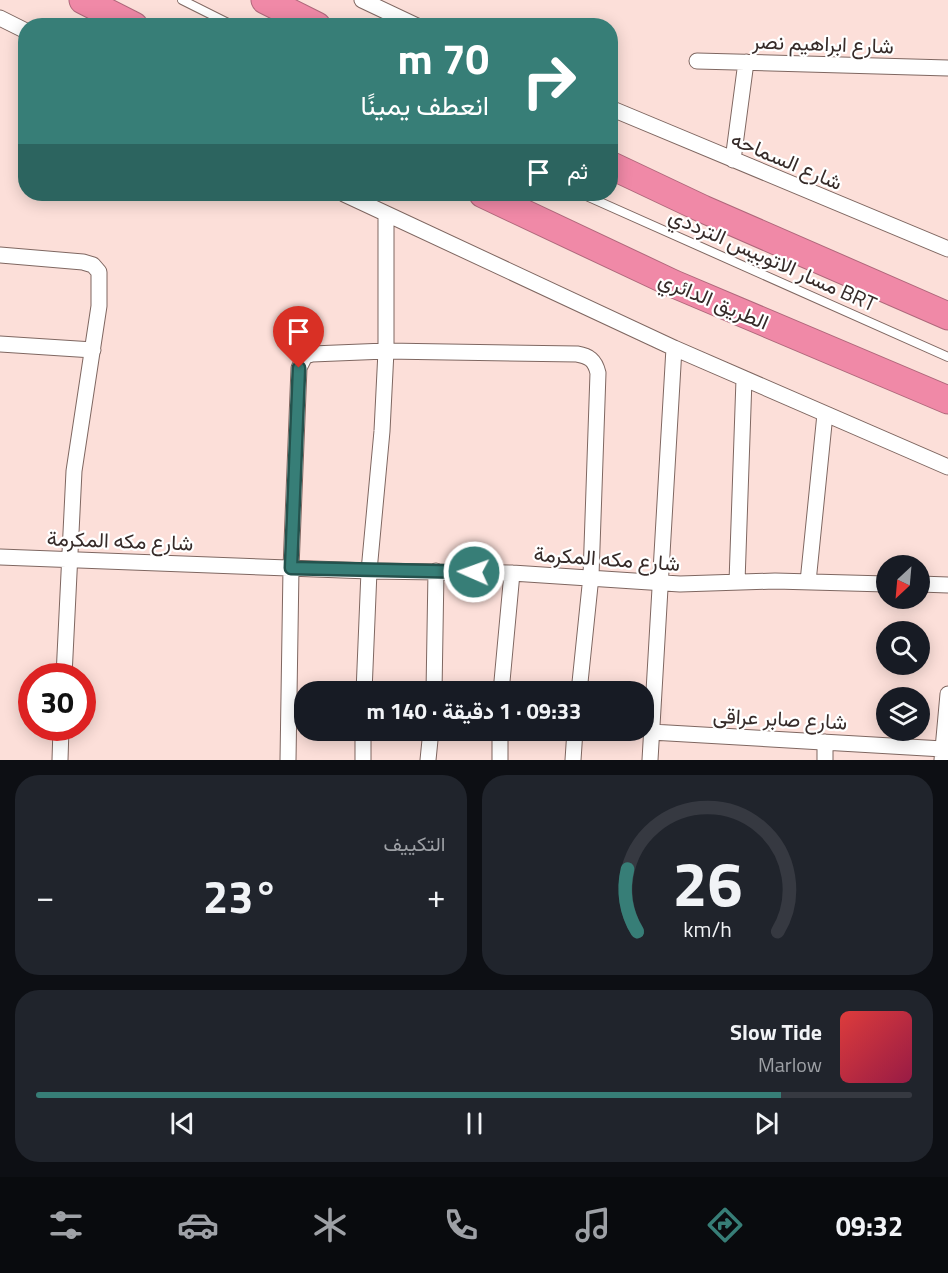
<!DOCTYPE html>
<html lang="ar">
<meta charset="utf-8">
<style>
:root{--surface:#171b24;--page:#20242c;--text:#f1f3f6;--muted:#9ea1a6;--line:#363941;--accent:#377e77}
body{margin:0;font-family:"Titillium Web",Vazirmatn,sans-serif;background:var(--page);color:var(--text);direction:rtl;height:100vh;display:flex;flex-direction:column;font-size:22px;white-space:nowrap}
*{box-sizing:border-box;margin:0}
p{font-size:20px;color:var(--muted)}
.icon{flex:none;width:33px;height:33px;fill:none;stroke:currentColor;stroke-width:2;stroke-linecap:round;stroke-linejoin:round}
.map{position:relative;height:760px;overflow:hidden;direction:ltr}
.panel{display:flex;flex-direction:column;gap:15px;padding:15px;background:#0d0f14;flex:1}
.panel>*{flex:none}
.top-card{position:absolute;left:18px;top:18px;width:600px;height:183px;border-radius:24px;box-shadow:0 3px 15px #0003;direction:rtl;background:#377e77;color:#fff;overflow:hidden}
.needle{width:39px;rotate:206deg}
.fabs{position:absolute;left:876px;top:555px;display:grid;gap:12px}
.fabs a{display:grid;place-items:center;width:54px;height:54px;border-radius:50%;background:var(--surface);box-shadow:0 3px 15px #0003;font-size:30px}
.speed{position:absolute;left:18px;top:663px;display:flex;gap:12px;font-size:30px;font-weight:700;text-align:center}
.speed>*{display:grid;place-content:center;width:78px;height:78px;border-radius:50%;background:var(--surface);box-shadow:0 3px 15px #0003;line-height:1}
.speed .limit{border:9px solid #d22;background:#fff;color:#111}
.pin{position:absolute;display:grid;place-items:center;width:51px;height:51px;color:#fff;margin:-62px -26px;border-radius:50% 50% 50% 0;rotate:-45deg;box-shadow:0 0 6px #0007}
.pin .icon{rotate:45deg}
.me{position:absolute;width:66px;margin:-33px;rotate:272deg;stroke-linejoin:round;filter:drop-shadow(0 0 4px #0008)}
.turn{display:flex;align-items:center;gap:21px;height:126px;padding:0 30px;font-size:27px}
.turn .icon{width:78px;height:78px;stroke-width:2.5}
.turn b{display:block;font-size:42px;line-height:51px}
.then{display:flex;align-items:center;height:57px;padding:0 30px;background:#0003;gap:12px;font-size:22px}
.big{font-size:45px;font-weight:700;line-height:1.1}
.panel .widget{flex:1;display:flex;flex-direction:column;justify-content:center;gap:9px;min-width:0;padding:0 21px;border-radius:24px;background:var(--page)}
.panel .dial{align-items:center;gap:0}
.dial svg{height:156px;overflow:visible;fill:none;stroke:var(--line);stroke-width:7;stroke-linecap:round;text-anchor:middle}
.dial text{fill:var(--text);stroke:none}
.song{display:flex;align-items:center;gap:18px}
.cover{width:72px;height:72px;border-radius:9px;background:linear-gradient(135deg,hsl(0 70% 55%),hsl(340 70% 35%))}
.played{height:6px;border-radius:3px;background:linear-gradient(90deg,var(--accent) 85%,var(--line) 85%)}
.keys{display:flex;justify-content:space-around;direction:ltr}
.heat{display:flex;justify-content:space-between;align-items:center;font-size:33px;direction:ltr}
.panel .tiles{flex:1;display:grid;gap:15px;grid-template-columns:1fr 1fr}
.widget:last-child{grid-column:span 2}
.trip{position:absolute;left:294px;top:681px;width:360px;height:60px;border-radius:24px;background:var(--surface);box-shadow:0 3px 15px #0003;font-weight:700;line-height:60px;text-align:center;direction:rtl}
.tab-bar{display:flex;height:96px;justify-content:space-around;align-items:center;background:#090b0e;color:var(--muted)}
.tab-bar .icon{width:42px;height:42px}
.tab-bar .on{color:var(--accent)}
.tab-bar b{font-size:27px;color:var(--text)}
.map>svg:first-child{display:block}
</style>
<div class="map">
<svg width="948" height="760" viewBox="0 0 948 760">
<rect width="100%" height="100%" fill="#fcdfd9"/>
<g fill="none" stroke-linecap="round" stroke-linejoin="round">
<!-- service casing -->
<g stroke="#7f6761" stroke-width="10">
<path id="service" d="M182 0 234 26
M582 194 948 357"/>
</g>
<!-- minor casing -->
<g stroke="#7f6761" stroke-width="17">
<path id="minor" d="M362 0 417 26
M0 18 26 31
M697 61 948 68
M610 108 948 249
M733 160 746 62
M344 194 674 348 948 467
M0 255 83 262 93 265 99 272V306L74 471 64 676
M0 344 93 350
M0 557 369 571 512 573 680 584 775 581 886 584
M737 582 744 379
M808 582 825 414
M920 584 948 585
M364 692 369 571 382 431 386 351V215
M434 692 436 571
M501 692 512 573
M651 732 943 749
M60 760 61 728
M288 760 291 568 299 368 305 356 312 354 386 351 577 354C589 356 595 360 598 373L591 576 579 692
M363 760V730
M428 760 431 730
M500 760V730
M573 760 575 730
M650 760 674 348
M825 760V742
M942 760 948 694"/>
</g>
<!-- motorway casing -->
<g stroke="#af687b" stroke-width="29">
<path id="motorway" d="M83 0 134 26
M265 0 317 26
M610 165 703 209 948 316
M483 194 674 284 948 400"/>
</g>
<!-- service -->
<use href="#service" stroke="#fff" stroke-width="8"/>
<!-- minor -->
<use href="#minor" stroke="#fff" stroke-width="15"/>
<!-- motorway -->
<use href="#motorway" stroke="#f089a7" stroke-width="27"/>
</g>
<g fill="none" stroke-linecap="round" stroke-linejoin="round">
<!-- route casing -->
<g stroke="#24524d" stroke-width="15">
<path id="route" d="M299 368 291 568 474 572"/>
</g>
<!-- route -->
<use href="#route" stroke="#377e77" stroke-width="10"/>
</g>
<g text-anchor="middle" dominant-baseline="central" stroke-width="4.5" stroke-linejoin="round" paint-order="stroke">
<!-- street labels -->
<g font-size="21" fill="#362b29" stroke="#fff">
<text transform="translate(823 43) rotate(2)">شارع ابراهيم نصر</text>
<text transform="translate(787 160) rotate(23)">شارع السماحه</text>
<text transform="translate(773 259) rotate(24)">مسار الاتوبيس الترددي BRT</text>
<text transform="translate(714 300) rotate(23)">الطريق الدائري</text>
<text transform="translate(120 540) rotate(2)">شارع مكه المكرمة</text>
<text transform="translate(607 558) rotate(4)">شارع مكه المكرمة</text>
<text transform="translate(780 718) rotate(3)">شارع صابر عراقى</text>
</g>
</g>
</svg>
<div class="fabs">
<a><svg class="needle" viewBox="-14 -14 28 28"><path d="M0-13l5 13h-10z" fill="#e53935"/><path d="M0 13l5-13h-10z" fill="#9ea1a6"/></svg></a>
<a><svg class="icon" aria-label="search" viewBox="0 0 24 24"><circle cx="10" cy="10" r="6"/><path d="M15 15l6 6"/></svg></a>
<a><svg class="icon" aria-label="layers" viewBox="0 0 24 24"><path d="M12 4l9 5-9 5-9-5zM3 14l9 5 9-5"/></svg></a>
</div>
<div class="speed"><div class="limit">30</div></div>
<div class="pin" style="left:299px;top:368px;background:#d93025"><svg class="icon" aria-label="arrive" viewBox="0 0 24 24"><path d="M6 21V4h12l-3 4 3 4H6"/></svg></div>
<svg class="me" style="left:474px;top:572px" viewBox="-20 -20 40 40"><circle r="17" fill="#377e77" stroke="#fff" stroke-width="3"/><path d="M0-11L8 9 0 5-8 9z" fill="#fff"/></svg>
<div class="trip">09:33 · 1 دقيقة · 140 m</div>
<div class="top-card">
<div class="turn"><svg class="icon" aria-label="right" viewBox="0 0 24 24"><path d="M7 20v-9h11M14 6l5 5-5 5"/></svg><div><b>70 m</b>انعطف يمينًا</div></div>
<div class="then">ثم<svg class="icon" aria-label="arrive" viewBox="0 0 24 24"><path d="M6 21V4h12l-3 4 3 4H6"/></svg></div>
</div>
</div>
<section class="panel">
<div class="tiles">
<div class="widget dial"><svg viewBox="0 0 100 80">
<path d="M14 69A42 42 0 1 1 86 69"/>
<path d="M14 69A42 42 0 0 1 9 37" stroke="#377e77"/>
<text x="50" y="56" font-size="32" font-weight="700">26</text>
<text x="50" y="72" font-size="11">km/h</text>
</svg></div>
<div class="widget"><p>التكييف</p>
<div class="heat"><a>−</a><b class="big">23°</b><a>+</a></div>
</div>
<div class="widget">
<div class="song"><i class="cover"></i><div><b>Slow Tide</b><p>Marlow</p></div></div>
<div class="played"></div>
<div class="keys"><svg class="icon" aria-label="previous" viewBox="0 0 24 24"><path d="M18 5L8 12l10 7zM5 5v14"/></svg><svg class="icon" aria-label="pause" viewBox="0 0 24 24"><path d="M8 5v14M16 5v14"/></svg><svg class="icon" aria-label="next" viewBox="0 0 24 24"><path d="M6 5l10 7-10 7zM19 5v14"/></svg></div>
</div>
</div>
</section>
<nav class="tab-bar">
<b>09:32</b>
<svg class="icon on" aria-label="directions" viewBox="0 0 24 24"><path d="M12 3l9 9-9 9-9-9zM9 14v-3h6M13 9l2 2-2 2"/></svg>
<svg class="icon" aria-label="music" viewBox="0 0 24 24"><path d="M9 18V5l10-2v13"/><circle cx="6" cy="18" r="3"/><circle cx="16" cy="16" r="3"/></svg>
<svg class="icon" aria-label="phone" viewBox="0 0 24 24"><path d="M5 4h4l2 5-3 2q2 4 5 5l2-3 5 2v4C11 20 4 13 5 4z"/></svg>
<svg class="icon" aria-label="climate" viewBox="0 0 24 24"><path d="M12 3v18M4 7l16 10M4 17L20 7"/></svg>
<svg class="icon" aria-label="car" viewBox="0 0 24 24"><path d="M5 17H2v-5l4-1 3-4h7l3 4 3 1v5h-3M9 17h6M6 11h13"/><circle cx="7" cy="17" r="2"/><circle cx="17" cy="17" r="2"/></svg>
<svg class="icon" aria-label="filters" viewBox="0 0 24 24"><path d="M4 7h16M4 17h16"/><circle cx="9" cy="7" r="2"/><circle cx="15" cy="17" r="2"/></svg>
</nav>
